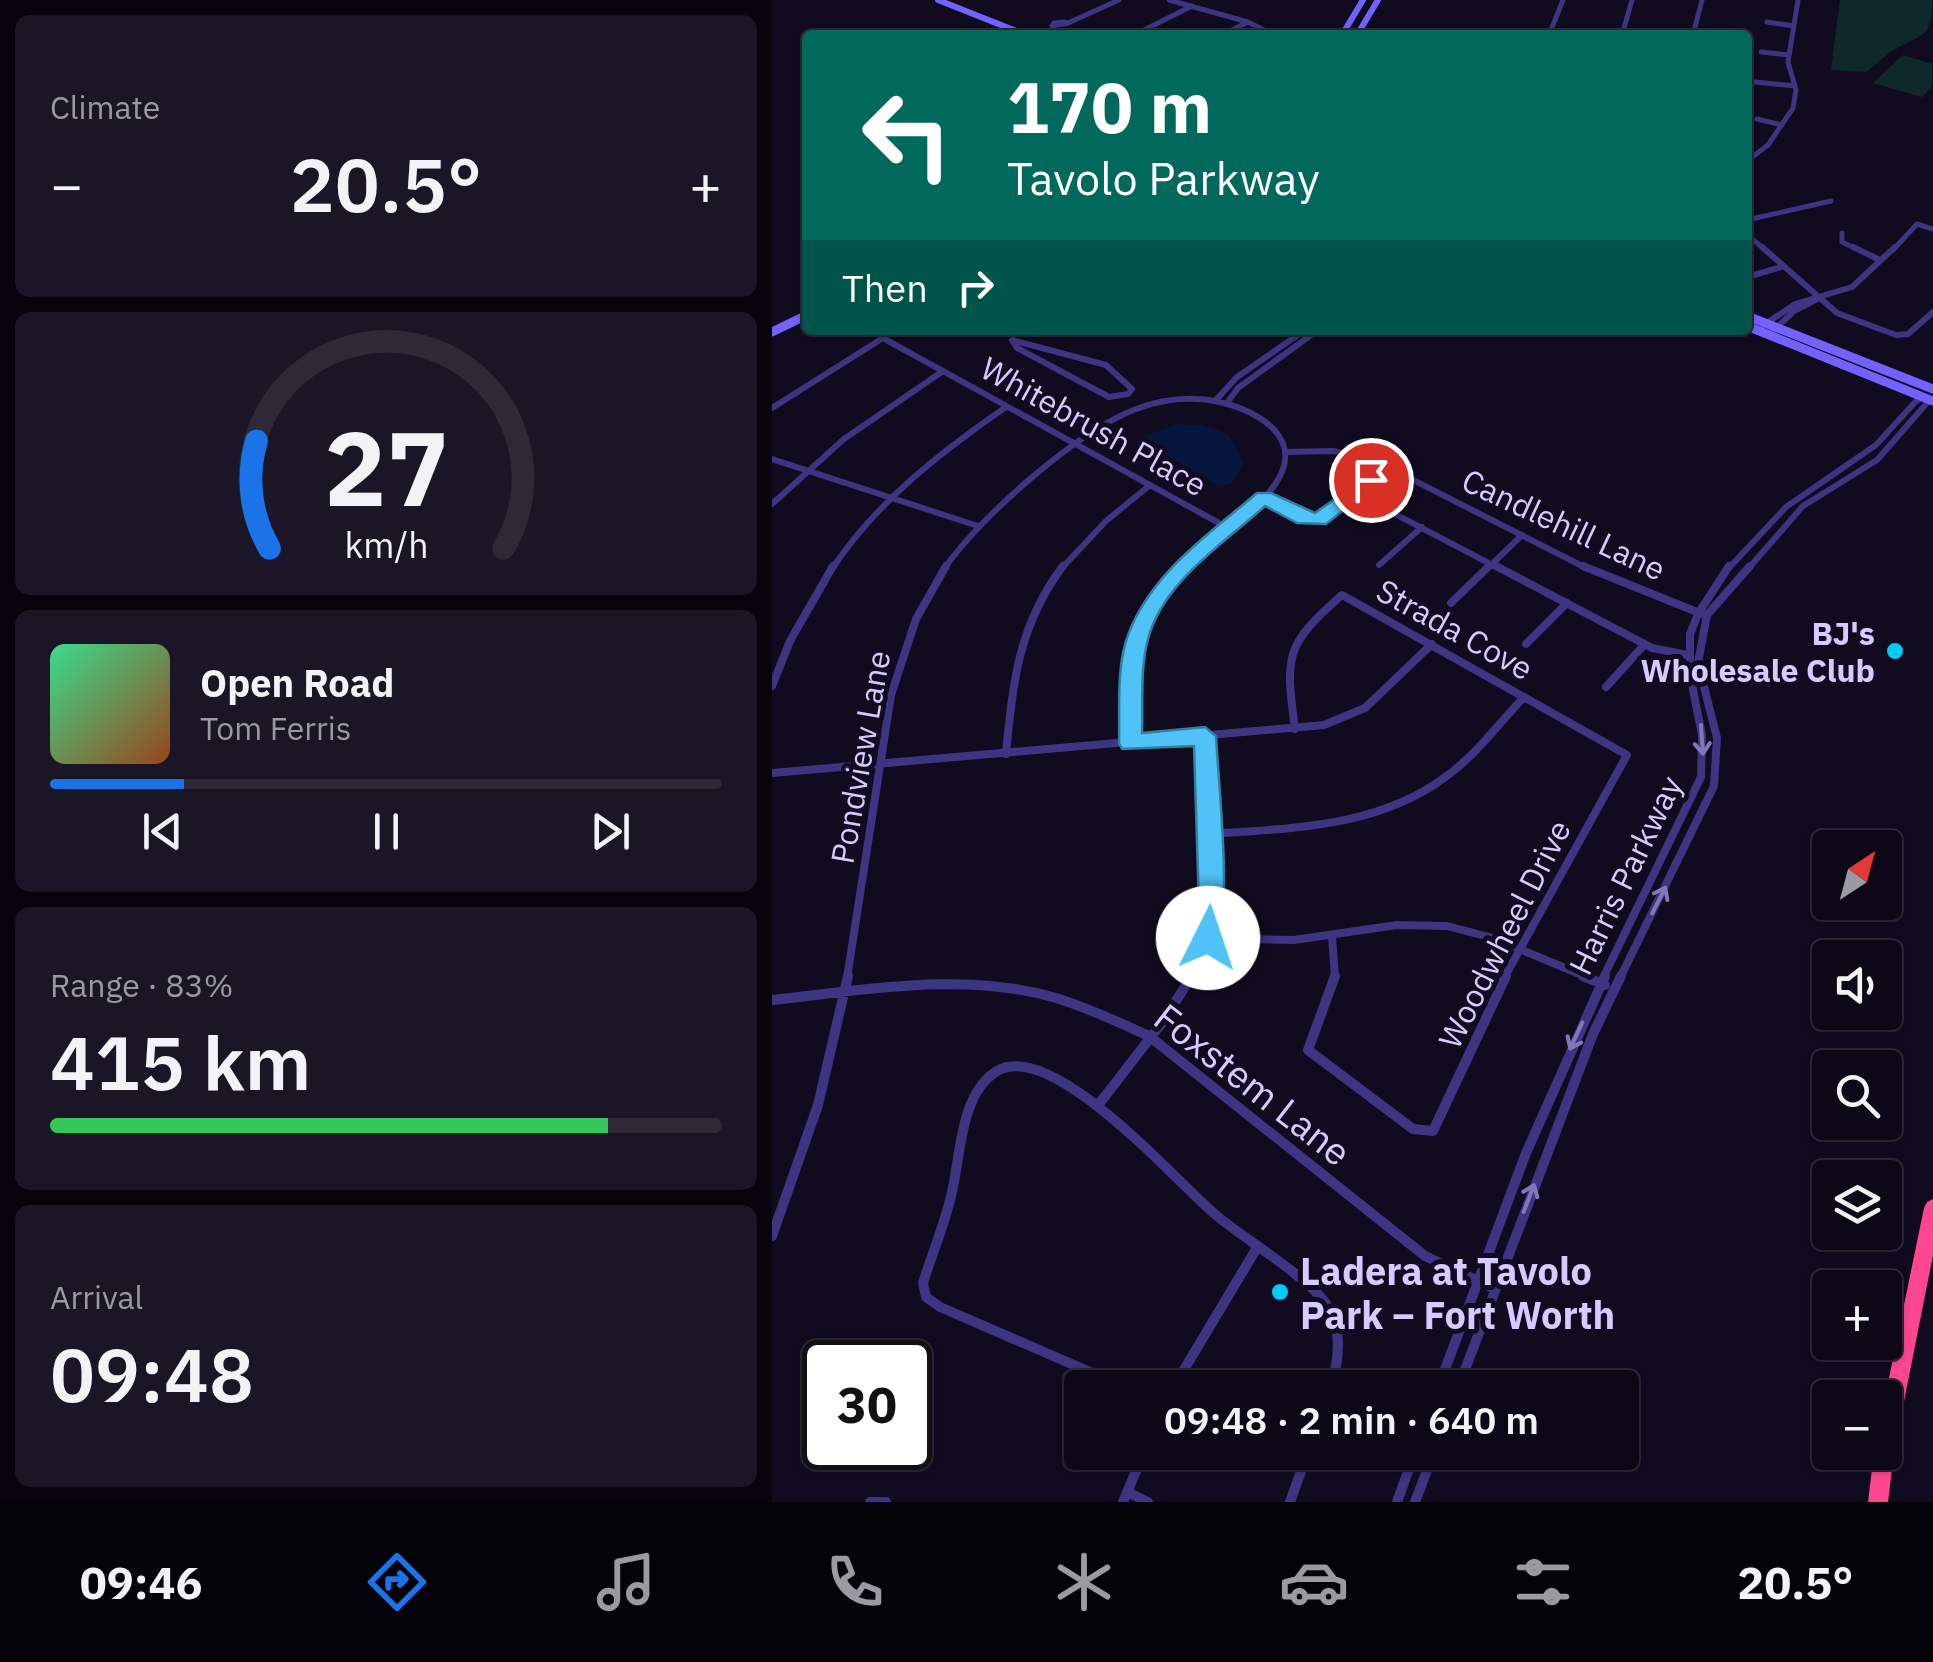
<!DOCTYPE html>
<meta charset="utf-8">
<style>
:root{--surface:#0d0818;--page:#1b1625;--text:#f1f3f6;--muted:#9a9aa2;--line:#2d2937;--accent:#1a73e8}
body{margin:0;font-family:"IBM Plex Sans",sans-serif;background:var(--page);color:var(--text);height:100vh;display:flex;flex-direction:column;font-size:38px;white-space:nowrap}
*{box-sizing:border-box;margin:0}
p{font-size:32px;color:var(--muted)}
.icon{flex:none;width:55px;height:55px;fill:none;stroke:currentColor;stroke-width:2;stroke-linecap:round;stroke-linejoin:round}
.map{position:relative;flex:1;overflow:hidden}
.panel{display:flex;flex-direction:column;gap:15px;padding:15px;background:#07040d;width:772px}
.panel>*{flex:none}
.hud{position:absolute;left:30px;top:30px;width:950px;height:305px;border-radius:10px;box-shadow:0 2px 8px #0004,0 0 0 2px var(--line);background:#00695c;color:#fff;overflow:hidden}
.needle{width:65px;rotate:36deg}
.tools{position:absolute;left:1040px;top:830px;display:grid;gap:20px}
.tools a{display:grid;place-items:center;width:90px;height:90px;border-radius:10px;background:var(--surface);box-shadow:0 2px 8px #0004,0 0 0 2px var(--line);font-size:50px}
.speed{position:absolute;left:30px;top:1340px;display:flex;gap:20px;font-size:50px;font-weight:700;text-align:center}
.speed>*{display:grid;place-content:center;width:130px;height:130px;border-radius:50%;background:var(--surface);box-shadow:0 2px 8px #0004,0 0 0 2px var(--line);line-height:1}
.speed .limit{border:5px solid #111;border-radius:15px;background:#fff;color:#111}
.pin{position:absolute;display:grid;place-items:center;width:85px;height:85px;color:#fff;margin:-42px;border:5px solid #fff;border-radius:50%;box-shadow:0 2px 10px #0007}
.me{position:absolute;width:110px;margin:-55px;rotate:4deg;stroke-linejoin:round;filter:drop-shadow(0 0 8px #0008)}
.turn{display:flex;align-items:center;gap:35px;height:210px;padding:0 40px;font-size:45px}
.turn .icon{width:130px;height:130px;stroke-width:2.5}
.turn b{display:block;font-size:70px;line-height:85px}
.then{display:flex;align-items:center;height:95px;padding:0 40px;background:#0003;gap:20px;font-size:38px}
.big{font-size:75px;font-weight:600;line-height:1.1}
.panel .tile{flex:1;display:flex;flex-direction:column;justify-content:center;gap:15px;min-width:0;padding:0 35px;border-radius:15px;background:var(--page)}
.panel .dial{align-items:center;gap:0}
.dial svg{height:260px;overflow:visible;fill:none;stroke:var(--line);stroke-width:7;stroke-linecap:round;text-anchor:middle}
.dial text{fill:var(--text);stroke:none}
.song{display:flex;align-items:center;gap:30px}
.cover{width:120px;height:120px;border-radius:15px;background:linear-gradient(135deg,hsl(150 70% 55%),hsl(20 70% 35%))}
.played{height:10px;border-radius:5px;background:linear-gradient(90deg,var(--accent) 20%,var(--line) 20%)}
.keys{display:flex;justify-content:space-around;direction:ltr}
.heat{display:flex;justify-content:space-between;align-items:center;font-size:55px;direction:ltr}
.charge{height:15px;border-radius:8px;background:linear-gradient(90deg,#34c759 83%,var(--line) 0)}
.trip{position:absolute;left:292px;top:1370px;width:575px;height:100px;border-radius:10px;background:var(--surface);box-shadow:0 2px 8px #0004,0 0 0 2px var(--line);font-weight:600;line-height:100px;text-align:center}
.menu{display:flex;height:160px;justify-content:space-around;align-items:center;background:#05030a;color:var(--muted)}
.menu .icon{width:70px;height:70px}
.menu .selected{color:var(--accent)}
.menu b{font-size:45px;color:var(--text)}
main{display:flex;flex:1;min-height:0}
.map>svg:first-child{display:block}
</style>
<main>
<section class="panel">
<div class="tile"><p>Climate</p>
<div class="heat"><a>−</a><b class="big">20.5°</b><a>+</a></div>
</div>
<div class="tile dial"><svg viewBox="0 0 100 80">
<path d="M14 69A42 42 0 1 1 86 69"/>
<path d="M14 69A42 42 0 0 1 10 36" stroke="#1a73e8"/>
<text x="50" y="56" font-size="32" font-weight="700">27</text>
<text x="50" y="72" font-size="11">km/h</text>
</svg></div>
<div class="tile">
<div class="song"><i class="cover"></i><div><b>Open Road</b><p>Tom Ferris</p></div></div>
<div class="played"></div>
<div class="keys"><svg class="icon" aria-label="previous" viewBox="0 0 24 24"><path d="M18 5L8 12l10 7zM5 5v14"/></svg><svg class="icon" aria-label="pause" viewBox="0 0 24 24"><path d="M8 5v14M16 5v14"/></svg><svg class="icon" aria-label="next" viewBox="0 0 24 24"><path d="M6 5l10 7-10 7zM19 5v14"/></svg></div>
</div>
<div class="tile"><p>Range · 83%</p><b class="big">415 km</b><div class="charge"></div></div>
<div class="tile"><p>Arrival</p><b class="big">09:48</b></div>
</section>
<div class="map">
<svg width="1161" height="1502" viewBox="0 0 1161 1502">
<rect width="100%" height="100%" fill="#110b20"/>
<!-- green -->
<path fill="#0e292b" d="M1068 0H1160C1161 39 1149 34 1120 51 1111 57 1103 66 1094 72L1059 70Z
M1131 55 1160 64V86L1150 97 1101 83Z"/>
<!-- water -->
<path fill="#06163e" d="M404 424 430 425 456 434 472 463 460 483 446 486 374 444 371 437Z"/>
<g fill="none" stroke-linecap="round" stroke-linejoin="round">
<!-- street-far3 -->
<path stroke="#3d3482" stroke-width="5" d="M397 0 476 22 502 35
M292 22 296 23 280 26 282 23Z
M995 22 1022 26
M296 23 347 0
M362 35 420 6
M450 35 476 22
M777 35 791 0
M850 35 860 0
M921 35 930 0
M989 52 1017 55
M983 82 1023 86
M985 119 1010 125
M975 161 996 145 1021 108 1024 90 1016 62 1026 0
M975 220 1059 201
M1070 233V242L1087 250
M975 234 993 250
M1121 250 1145 224 1161 229"/>
<!-- street-far2 -->
<path stroke="#3d3482" stroke-width="6" d="M990 247 1065 313 1124 335 1136 334 1161 312
M1081 247 1108 260
M975 277 1009 267
M992 325 1023 304 1080 287 1123 247
M997 335 1022 311 1045 299
M240 340 334 365 360 389 356 394 337 397 245 348Z
M444 400 465 377 533 330
M455 403 466 388 546 330
M0 408 111 338 456 528
M514 452 561 451 604 461 816 569
M0 459 206 526
M583 493 728 569
M492 497 532 518 548 520 599 479
M0 504 72 439 171 371
M607 565 650 527
M60 569C104 502 169 452 234 407
M172 569C208 517 304 432 364 409 383 402 403 398 424 399 466 400 539 430 504 483 480 519 438 539 408 569
M289 569 334 521 378 485
M715 569 750 535
M956 569 1014 507 1104 445 1145 400 1152 398
M976 569 1031 506 1105 460 1155 403 1152 398"/>
<!-- street-far1 -->
<path stroke="#3d3482" stroke-width="8" d="M724 566 880 648 915 655
M811 566 930 614
M679 603 717 566
M754 644 795 603
M0 686 18 641 61 566
M834 687 873 644
M523 729C513 655 513 645 570 595L855 755 732 978
M358 743C360 676 361 618 410 566
M234 754C240 684 247 624 291 566
M0 773 552 725 593 708 660 644
M437 834C520 828 607 828 676 775 705 754 727 723 752 697
M560 936 563 978
M435 938 522 940 625 925 675 926 721 938 817 978
M75 978 119 695 144 619 174 566
M419 978C455 903 437 816 433 736
M831 978 929 777 930 735 918 675V634L926 614 957 566
M848 978 942 786 945 738 926 663 935 615 978 566"/>
<!-- street -->
<path stroke="#3d3482" stroke-width="10" d="M563 976 536 1050 641 1129 661 1131 734 976
M811 976 833 985
M0 1000C93 990 193 971 284 998 317 1008 346 1022 377 1036L653 1256 723 1289
M327 1104 389 1024 420 976
M0 1236 46 1105 76 976
M355 1388 168 1307 154 1297 151 1283C160 1254 172 1226 179 1196 189 1158 187 1094 225 1071 281 1038 406 1184 445 1216 473 1239 532 1275 552 1301 572 1326 567 1360 559 1388
M401 1388 486 1246
M666 1388 754 1153 833 976
M686 1388 821 1034 849 976
M355 1492 376 1502
M98 1502H114
M351 1502 372 1452
M518 1502 536 1452
M625 1502 643 1452
M643 1502 662 1452"/>
<!-- secondary-far1 -->
<path stroke="#7262ff" stroke-width="6" d="M166 0 254 35
M570 35 591 0
M585 35 606 0"/>
<!-- secondary -->
<path stroke="#7262ff" stroke-width="9" d="M975 316 1161 389
M975 326 1161 401
M0 332 35 315"/>
<!-- highway -->
<path fill="#ff4690" fill-rule="evenodd" d="M1161 1199V1255L1122 1452 1116 1502H1096L1102 1452H1112V1402L1152 1208 1155 1202Z"/>
</g>
<!-- one-way arrows -->
<defs><path id="oneway-shaft" d="M-6 0H5M1.5-3L5.5 0L1.5 3" fill="none" stroke-width="1.6" stroke-linecap="round" stroke-linejoin="round" transform="scale(2.5)"/></defs>
<g stroke="#8178ba">
<use href="#oneway-shaft" transform="translate(930 740) rotate(86)"/>
<use href="#oneway-shaft" transform="translate(887 900) rotate(-63)"/>
<use href="#oneway-shaft" transform="translate(804 1036) rotate(115)"/>
<use href="#oneway-shaft" transform="translate(757 1198) rotate(-69)"/>
</g>
<!-- route -->
<path fill="#4fc3f7" stroke="#337fa1" stroke-width="2.5" d="M599 473 608 480 605 484 554 524 525 523 493 506C451 544 391 582 376 639 368 669 371 702 370 733L433 727 444 736C446 780 461 912 444 946L436 949 427 946 423 938 427 906 422 746 350 749 347 743C348 709 344 667 356 635 379 573 437 534 485 493H499L543 513Z"/>
<!-- markers -->
<g fill="#00caf6" stroke="#110b20" stroke-width="4">
<circle cx="1123" cy="651" r="10"/>
<circle cx="508" cy="1292" r="10"/>
</g>
<g text-anchor="middle" dominant-baseline="central" stroke-width="10" stroke-linejoin="round" paint-order="stroke">
<!-- street labels -->
<g font-size="32" fill="#d5cbff" stroke="#110b20">
<text transform="translate(322 426) rotate(29)">Whitebrush Place</text>
<text transform="translate(792 524) rotate(25)">Candlehill Lane</text>
<text transform="translate(683 629) rotate(29)">Strada Cove</text>
<text transform="translate(88 757) rotate(-80)">Pondview Lane</text>
<text transform="translate(853 875) rotate(-64)">Harris Parkway</text>
<text transform="translate(732 934) rotate(-63)">Woodwheel Drive</text>
</g>
<!-- poi labels -->
<g font-size="32" font-weight="bold" fill="#d5cbff" stroke="#110b20" text-anchor="end">
<text x="1103" y="633">BJ's<tspan x="1103" dy="37">Wholesale Club</tspan></text>
</g>
<!-- near-street labels -->
<g font-size="38" fill="#d5cbff" stroke="#110b20">
<text transform="translate(481 1084) rotate(38)">Foxstem Lane</text>
</g>
<!-- near-poi labels -->
<g font-size="38" font-weight="bold" fill="#d5cbff" stroke="#110b20" text-anchor="start">
<text x="528" y="1270">Ladera at Tavolo<tspan x="528" dy="44">Park – Fort Worth</tspan></text>
</g>
</g>
</svg>
<div class="tools">
<a><svg class="needle" viewBox="-14 -14 28 28"><path d="M0-13l5 13h-10z" fill="#e53935"/><path d="M0 13l5-13h-10z" fill="#9a9aa2"/></svg></a>
<a><svg class="icon" aria-label="sound" viewBox="0 0 24 24"><path d="M4 9h4l5-4v14l-5-4H4zM17 9q2 3 0 6"/></svg></a>
<a><svg class="icon" aria-label="search" viewBox="0 0 24 24"><circle cx="10" cy="10" r="6"/><path d="M15 15l6 6"/></svg></a>
<a><svg class="icon" aria-label="layers" viewBox="0 0 24 24"><path d="M12 4l9 5-9 5-9-5zM3 14l9 5 9-5"/></svg></a>
<a>+</a>
<a>−</a>
</div>
<div class="speed"><div class="limit">30</div></div>
<div class="pin" style="left:599px;top:480px;background:#d93025"><svg class="icon" aria-label="arrive" viewBox="0 0 24 24"><path d="M6 21V4h12l-3 4 3 4H6"/></svg></div>
<svg class="me" style="left:436px;top:938px" viewBox="-20 -20 40 40"><circle r="19" fill="#fff"/><path d="M0-13L10 11 0 6-10 11z" fill="#4fc3f7"/></svg>
<div class="trip">09:48 · 2 min · 640 m</div>
<div class="hud">
<div class="turn"><svg class="icon" aria-label="left" viewBox="0 0 24 24"><path d="M17 20v-9H6M10 6l-5 5 5 5"/></svg><div><b>170 m</b>Tavolo Parkway</div></div>
<div class="then">Then<svg class="icon" aria-label="right" viewBox="0 0 24 24"><path d="M7 20v-9h11M14 6l5 5-5 5"/></svg></div>
</div>
</div>
</main>
<nav class="menu">
<b>09:46</b>
<svg class="icon selected" aria-label="directions" viewBox="0 0 24 24"><path d="M12 3l9 9-9 9-9-9zM9 14v-3h6M13 9l2 2-2 2"/></svg>
<svg class="icon" aria-label="music" viewBox="0 0 24 24"><path d="M9 18V5l10-2v13"/><circle cx="6" cy="18" r="3"/><circle cx="16" cy="16" r="3"/></svg>
<svg class="icon" aria-label="phone" viewBox="0 0 24 24"><path d="M5 4h4l2 5-3 2q2 4 5 5l2-3 5 2v4C11 20 4 13 5 4z"/></svg>
<svg class="icon" aria-label="climate" viewBox="0 0 24 24"><path d="M12 3v18M4 7l16 10M4 17L20 7"/></svg>
<svg class="icon" aria-label="car" viewBox="0 0 24 24"><path d="M5 17H2v-5l4-1 3-4h7l3 4 3 1v5h-3M9 17h6M6 11h13"/><circle cx="7" cy="17" r="2"/><circle cx="17" cy="17" r="2"/></svg>
<svg class="icon" aria-label="filters" viewBox="0 0 24 24"><path d="M4 7h16M4 17h16"/><circle cx="9" cy="7" r="2"/><circle cx="15" cy="17" r="2"/></svg>
<b>20.5°</b>
</nav>
